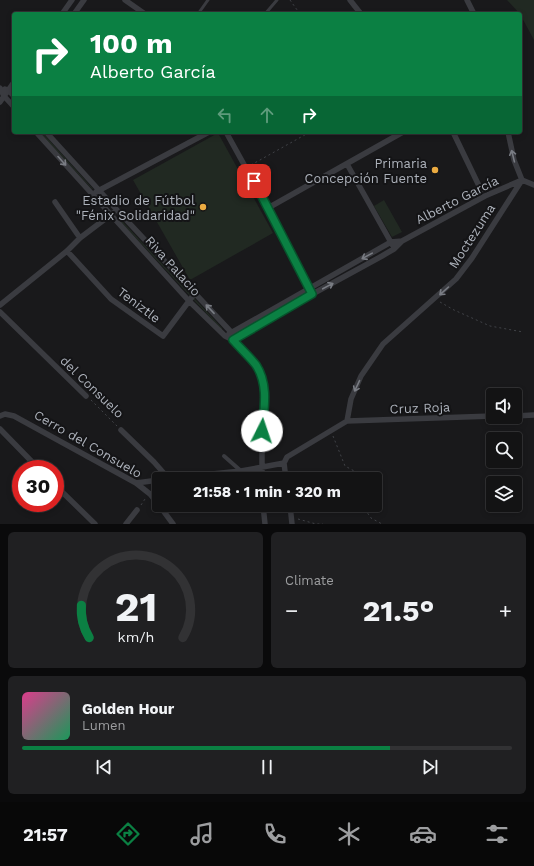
<!DOCTYPE html>
<meta charset="utf-8">
<style>
:root{--surface:#131314;--page:#202022;--text:#f1f3f6;--muted:#9d9ea0;--line:#323234;--accent:#0b8043}
body{margin:0;font-family:"Work Sans",sans-serif;background:var(--page);color:var(--text);height:100vh;display:flex;flex-direction:column;font-size:15px;white-space:nowrap}
*{box-sizing:border-box;margin:0}
p{font-size:13px;color:var(--muted)}
.icon{flex:none;width:22px;height:22px;fill:none;stroke:currentColor;stroke-width:2;stroke-linecap:round;stroke-linejoin:round}
.map{position:relative;height:524px;overflow:hidden}
.drawer{display:flex;flex-direction:column;gap:8px;padding:8px;background:#0a0a0b;flex:1}
.drawer>*{flex:none}
.guide{position:absolute;left:12px;top:12px;width:510px;height:122px;border-radius:4px;box-shadow:0 2px 6px #0003,0 0 0 1px var(--line);background:#0b8043;color:#fff;overflow:hidden}
.buttons{position:absolute;left:486px;top:388px;display:grid;gap:8px}
.buttons a{display:grid;place-items:center;width:36px;height:36px;border-radius:4px;background:var(--surface);box-shadow:0 2px 6px #0003,0 0 0 1px var(--line);font-size:20px}
.speed{position:absolute;left:12px;top:460px;display:flex;gap:8px;font-size:20px;font-weight:700;text-align:center}
.speed>*{display:grid;place-content:center;width:52px;height:52px;border-radius:50%;background:var(--surface);box-shadow:0 2px 6px #0003,0 0 0 1px var(--line);line-height:1}
.speed .limit{border:6px solid #d22;background:#fff;color:#111}
.pin{position:absolute;display:grid;place-items:center;width:34px;height:34px;color:#fff;margin:-17px;border-radius:8px;box-shadow:0 2px 6px #0006}
.me{position:absolute;width:44px;margin:-22px;rotate:4deg;stroke-linejoin:round;filter:drop-shadow(0 0 3px #0008)}
.turn{display:flex;align-items:center;gap:14px;height:84px;padding:0 12px;font-size:18px}
.turn .icon{width:52px;height:52px;stroke-width:2.5}
.turn b{display:block;font-size:28px;line-height:34px}
.lanes{display:flex;align-items:center;height:38px;padding:0 12px;background:#0003;justify-content:center;gap:20px;direction:ltr}
.lanes .off{opacity:.35}
.big{font-size:30px;font-weight:700;line-height:1.1}
.drawer .tile{flex:1;display:flex;flex-direction:column;justify-content:center;gap:6px;min-width:0;padding:0 14px;border-radius:6px;background:var(--page)}
.drawer .dial{align-items:center;gap:0}
.dial svg{height:104px;overflow:visible;fill:none;stroke:var(--line);stroke-width:7;stroke-linecap:round;text-anchor:middle}
.dial text{fill:var(--text);stroke:none}
.song{display:flex;align-items:center;gap:12px}
.cover{width:48px;height:48px;border-radius:6px;background:linear-gradient(135deg,hsl(330 70% 55%),hsl(150 70% 35%))}
.played{height:4px;border-radius:2px;background:linear-gradient(90deg,var(--accent) 75%,var(--line) 75%)}
.keys{display:flex;justify-content:space-around;direction:ltr}
.heat{display:flex;justify-content:space-between;align-items:center;font-size:22px;direction:ltr}
.drawer .tiles{flex:1;display:grid;gap:8px;grid-template-columns:1fr 1fr}
.tile:last-child{grid-column:span 2}
.trip{position:absolute;left:152px;top:472px;width:230px;height:40px;border-radius:4px;background:var(--surface);box-shadow:0 2px 6px #0003,0 0 0 1px var(--line);font-weight:700;line-height:40px;text-align:center}
.dock{display:flex;height:64px;justify-content:space-around;align-items:center;background:#080808;color:var(--muted)}
.dock .icon{width:28px;height:28px}
.dock .selected{color:var(--accent)}
.dock b{font-size:18px;color:var(--text)}
.map>svg:first-child{display:block}
</style>
<div class="map">
<svg width="534" height="524" viewBox="0 0 534 524">
<rect width="100%" height="100%" fill="#19191b"/>
<!-- green -->
<path fill="#212922" d="M507 0H534V40L520 14Z
M39 132H42L93 189H92Z
M218 133 273 233 190 280 133 180Z
M384 200 402 232 392 237 374 206Z
M121 222H123L222 328V329H221Z"/>
<g fill="none" stroke-linecap="round" stroke-linejoin="round">
<!-- path -->
<path stroke="#404247" stroke-width="1" stroke-dasharray="2 3" stroke-linecap="butt" d="M290 0 300 14
M251 165 310 132
M440 302 454 310 490 326 523 332
M91 400 117 426
M333 436 345 466 356 472 361 479
M141 505 145 499
M362 505 371 518 382 524
M298 519 316 524H323"/>
<!-- service -->
<path stroke="#3a3b40" stroke-width="3" d="M198 14 208 0
M265 14 277 0"/>
<!-- pedestrian -->
<path stroke="#3a3b40" stroke-width="4" d="M224 456 241 471"/>
<!-- minor -->
<path stroke="#3a3b40" stroke-width="5.5" d="M125 0 145 14
M350 0 361 14
M467 0 474 14
M62 14 72 0
M74 14 84 0
M0 88 4 96 14 107
M5 89 8 90 14 96
M0 102 14 82
M36 132 189 301 225 336 233 340 256 365 262 377 265 390 262 431V479
M46 132 117 210 232 333 233 340
M226 132 268 208 311 291
M453 132 481 190
M508 132 514 160 522 180 534 185
M347 164 393 246
M96 192 209 132
M55 202 80 238
M268 208 403 132
M67 251 111 299 163 336 195 293
M0 305 67 251 80 238 113 213
M0 312 86 396
M229 334 391 242 402 241
M233 340 307 297 382 256 394 249 402 241 485 196 522 180
M0 416 5 414 14 416 136 483 150 494 159 505
M515 416 534 415
M347 421 493 416
M0 429 39 469
M121 430 154 462 168 478
M163 479 241 471 284 463
M286 479 284 463 287 457 347 421 351 399 361 376 383 344 456 279 472 258 522 180
M136 483 159 480
M55 485 95 524
M159 505 173 524
M263 505 265 524
M290 505 292 524
M126 524 137 510"/>
</g>
<!-- one-way arrows -->
<defs><path id="oneway-shaft" d="M-6 0H5M1.5-3L5.5 0L1.5 3" fill="none" stroke-width="1.6" stroke-linecap="round" stroke-linejoin="round"/></defs>
<g stroke="#797c83">
<use href="#oneway-shaft" transform="translate(513 156) rotate(-104)"/>
<use href="#oneway-shaft" transform="translate(62 161) rotate(48)"/>
<use href="#oneway-shaft" transform="translate(367 256) rotate(151)"/>
<use href="#oneway-shaft" transform="translate(328 286) rotate(-28)"/>
<use href="#oneway-shaft" transform="translate(444 291) rotate(138)"/>
<use href="#oneway-shaft" transform="translate(210 309) rotate(-133)"/>
<use href="#oneway-shaft" transform="translate(357 386) rotate(115)"/>
</g>
<g fill="none" stroke-linecap="round" stroke-linejoin="round">
<!-- route casing -->
<g stroke="#07532c" stroke-width="10">
<path id="route" d="M254 181 312 294 233 340C240 348 249 356 256 365 269 385 264 409 262 431"/>
</g>
<!-- route -->
<use href="#route" stroke="#0b8043" stroke-width="7"/>
</g>
<!-- markers -->
<g fill="#ebab41" stroke="#141416" stroke-width="1.5">
<circle cx="435" cy="170" r="4"/>
<circle cx="203" cy="207" r="4"/>
</g>
<g text-anchor="middle" dominant-baseline="central" stroke-width="4" stroke-linejoin="round" paint-order="stroke">
<!-- poi labels -->
<g font-size="13" fill="#acb1ba" stroke="#141416" text-anchor="end">
<text x="427" y="163">Primaria<tspan x="427" dy="15">Concepción Fuente</tspan></text>
<text x="195" y="200">Estadio de Fútbol<tspan x="195" dy="15">"Fénix Solidaridad"</tspan></text>
</g>
<!-- street labels -->
<g font-size="13" fill="#acb1ba" stroke="#141416">
<text transform="translate(457 200) rotate(-27)">Alberto García</text>
<text transform="translate(472 236) rotate(-57)">Moctezuma</text>
<text transform="translate(173 266) rotate(48)">Riva Palacio</text>
<text transform="translate(139 305) rotate(37)">Teniztle</text>
<text transform="translate(92 387) rotate(44)">del Consuelo</text>
<text transform="translate(420 408) rotate(-2)">Cruz Roja</text>
<text transform="translate(88 444) rotate(30)">Cerro del Consuelo</text>
</g>
</g>
</svg>
<div class="buttons">
<a><svg class="icon" aria-label="sound" viewBox="0 0 24 24"><path d="M4 9h4l5-4v14l-5-4H4zM17 9q2 3 0 6"/></svg></a>
<a><svg class="icon" aria-label="search" viewBox="0 0 24 24"><circle cx="10" cy="10" r="6"/><path d="M15 15l6 6"/></svg></a>
<a><svg class="icon" aria-label="layers" viewBox="0 0 24 24"><path d="M12 4l9 5-9 5-9-5zM3 14l9 5 9-5"/></svg></a>
</div>
<div class="speed"><div class="limit">30</div></div>
<div class="pin" style="left:254px;top:181px;background:#d93025"><svg class="icon" aria-label="arrive" viewBox="0 0 24 24"><path d="M6 21V4h12l-3 4 3 4H6"/></svg></div>
<svg class="me" style="left:262px;top:431px" viewBox="-20 -20 40 40"><circle r="19" fill="#fff"/><path d="M0-13L10 11 0 6-10 11z" fill="#0b8043"/></svg>
<div class="trip">21:58 · 1 min · 320 m</div>
<div class="guide">
<div class="turn"><svg class="icon" aria-label="right" viewBox="0 0 24 24"><path d="M7 20v-9h11M14 6l5 5-5 5"/></svg><div><b>100 m</b>Alberto García</div></div>
<div class="lanes"><svg class="icon off" aria-label="left" viewBox="0 0 24 24"><path d="M17 20v-9H6M10 6l-5 5 5 5"/></svg><svg class="icon off" aria-label="ahead" viewBox="0 0 24 24"><path d="M12 20V5M6 11l6-6 6 6"/></svg><svg class="icon" aria-label="right" viewBox="0 0 24 24"><path d="M7 20v-9h11M14 6l5 5-5 5"/></svg></div>
</div>
</div>
<section class="drawer">
<div class="tiles">
<div class="tile dial"><svg viewBox="0 0 100 80">
<path d="M14 69A42 42 0 1 1 86 69"/>
<path d="M14 69A42 42 0 0 1 8 44" stroke="#0b8043"/>
<text x="50" y="56" font-size="32" font-weight="700">21</text>
<text x="50" y="72" font-size="11">km/h</text>
</svg></div>
<div class="tile"><p>Climate</p>
<div class="heat"><a>−</a><b class="big">21.5°</b><a>+</a></div>
</div>
<div class="tile">
<div class="song"><i class="cover"></i><div><b>Golden Hour</b><p>Lumen</p></div></div>
<div class="played"></div>
<div class="keys"><svg class="icon" aria-label="previous" viewBox="0 0 24 24"><path d="M18 5L8 12l10 7zM5 5v14"/></svg><svg class="icon" aria-label="pause" viewBox="0 0 24 24"><path d="M8 5v14M16 5v14"/></svg><svg class="icon" aria-label="next" viewBox="0 0 24 24"><path d="M6 5l10 7-10 7zM19 5v14"/></svg></div>
</div>
</div>
</section>
<nav class="dock">
<b>21:57</b>
<svg class="icon selected" aria-label="directions" viewBox="0 0 24 24"><path d="M12 3l9 9-9 9-9-9zM9 14v-3h6M13 9l2 2-2 2"/></svg>
<svg class="icon" aria-label="music" viewBox="0 0 24 24"><path d="M9 18V5l10-2v13"/><circle cx="6" cy="18" r="3"/><circle cx="16" cy="16" r="3"/></svg>
<svg class="icon" aria-label="phone" viewBox="0 0 24 24"><path d="M5 4h4l2 5-3 2q2 4 5 5l2-3 5 2v4C11 20 4 13 5 4z"/></svg>
<svg class="icon" aria-label="climate" viewBox="0 0 24 24"><path d="M12 3v18M4 7l16 10M4 17L20 7"/></svg>
<svg class="icon" aria-label="car" viewBox="0 0 24 24"><path d="M5 17H2v-5l4-1 3-4h7l3 4 3 1v5h-3M9 17h6M6 11h13"/><circle cx="7" cy="17" r="2"/><circle cx="17" cy="17" r="2"/></svg>
<svg class="icon" aria-label="filters" viewBox="0 0 24 24"><path d="M4 7h16M4 17h16"/><circle cx="9" cy="7" r="2"/><circle cx="15" cy="17" r="2"/></svg>
</nav>
